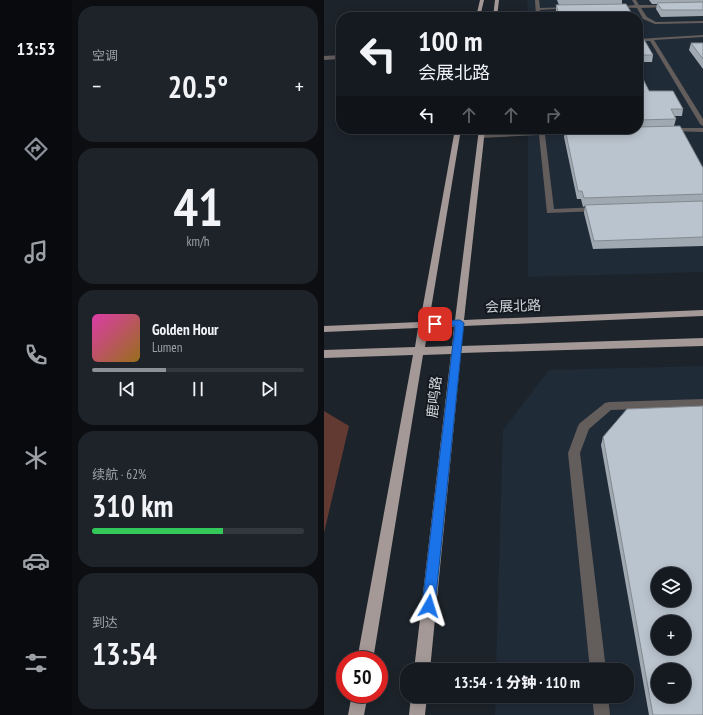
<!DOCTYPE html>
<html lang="zh">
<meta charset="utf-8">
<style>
:root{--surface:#151a20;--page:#1e2329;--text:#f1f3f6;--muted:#9da1a5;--line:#34383e;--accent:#8c9099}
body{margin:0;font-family:"PT Sans Narrow","Noto Sans SC",sans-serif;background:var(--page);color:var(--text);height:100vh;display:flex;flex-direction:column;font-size:15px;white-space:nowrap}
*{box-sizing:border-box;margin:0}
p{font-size:13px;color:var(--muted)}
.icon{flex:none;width:22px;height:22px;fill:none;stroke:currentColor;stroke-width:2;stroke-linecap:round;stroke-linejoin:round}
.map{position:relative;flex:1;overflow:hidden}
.sheet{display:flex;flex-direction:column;gap:6px;padding:6px;background:#0c0e12;width:252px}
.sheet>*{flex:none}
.hud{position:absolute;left:12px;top:12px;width:307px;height:122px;border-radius:16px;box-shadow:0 2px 10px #0003,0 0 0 1px var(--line);background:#151a20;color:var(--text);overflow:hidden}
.buttons{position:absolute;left:327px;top:567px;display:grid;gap:8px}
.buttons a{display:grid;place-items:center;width:40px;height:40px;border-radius:50%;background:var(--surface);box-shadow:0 2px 10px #0003,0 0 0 1px var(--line);font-size:20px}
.speed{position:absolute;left:12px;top:651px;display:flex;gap:8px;font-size:20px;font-weight:700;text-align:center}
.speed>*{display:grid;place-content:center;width:52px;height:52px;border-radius:50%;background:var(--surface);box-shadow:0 2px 10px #0003,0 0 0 1px var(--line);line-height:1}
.speed .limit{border:6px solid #d22;background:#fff;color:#111}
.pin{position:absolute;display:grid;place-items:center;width:34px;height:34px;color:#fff;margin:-17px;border-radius:8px;box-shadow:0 2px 6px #0006}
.me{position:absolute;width:44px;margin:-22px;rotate:6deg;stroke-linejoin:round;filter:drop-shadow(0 0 3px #0008)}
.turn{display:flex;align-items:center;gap:14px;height:84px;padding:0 16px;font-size:18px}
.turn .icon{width:52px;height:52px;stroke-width:2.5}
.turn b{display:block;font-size:28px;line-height:34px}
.lanes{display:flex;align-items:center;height:38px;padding:0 16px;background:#0003;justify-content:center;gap:20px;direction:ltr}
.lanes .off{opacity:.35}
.big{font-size:30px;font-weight:800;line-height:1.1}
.sheet .tile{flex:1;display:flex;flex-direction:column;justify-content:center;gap:6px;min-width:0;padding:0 14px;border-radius:16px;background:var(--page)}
.sheet .dial{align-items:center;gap:0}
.dial b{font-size:52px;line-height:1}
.song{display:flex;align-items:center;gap:12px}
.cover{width:48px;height:48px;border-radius:6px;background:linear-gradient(135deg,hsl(320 70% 55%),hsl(40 70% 35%))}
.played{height:4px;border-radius:2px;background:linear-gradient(90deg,var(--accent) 35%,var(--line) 35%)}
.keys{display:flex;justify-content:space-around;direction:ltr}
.heat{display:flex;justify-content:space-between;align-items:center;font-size:22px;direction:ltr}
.charge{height:6px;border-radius:3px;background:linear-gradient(90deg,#34c759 62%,var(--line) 0)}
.trip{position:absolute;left:76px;top:663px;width:234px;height:40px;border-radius:16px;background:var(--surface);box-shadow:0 2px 10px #0003,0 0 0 1px var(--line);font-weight:800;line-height:40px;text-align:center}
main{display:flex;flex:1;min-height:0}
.tabs{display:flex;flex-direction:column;width:72px;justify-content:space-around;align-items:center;background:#080a0d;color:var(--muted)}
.tabs .icon{width:28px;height:28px}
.tabs .on{color:var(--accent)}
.tabs b{font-size:18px;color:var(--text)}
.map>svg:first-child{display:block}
</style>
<main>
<nav class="tabs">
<b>13:53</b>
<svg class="icon on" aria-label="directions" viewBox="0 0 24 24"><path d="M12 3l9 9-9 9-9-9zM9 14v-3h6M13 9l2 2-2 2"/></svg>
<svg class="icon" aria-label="music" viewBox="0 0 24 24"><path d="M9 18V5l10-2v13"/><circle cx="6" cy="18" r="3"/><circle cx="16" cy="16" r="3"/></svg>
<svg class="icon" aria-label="phone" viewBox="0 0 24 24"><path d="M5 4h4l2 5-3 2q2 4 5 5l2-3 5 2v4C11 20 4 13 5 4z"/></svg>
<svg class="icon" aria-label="climate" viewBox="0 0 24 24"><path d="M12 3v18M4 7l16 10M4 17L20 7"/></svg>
<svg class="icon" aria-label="car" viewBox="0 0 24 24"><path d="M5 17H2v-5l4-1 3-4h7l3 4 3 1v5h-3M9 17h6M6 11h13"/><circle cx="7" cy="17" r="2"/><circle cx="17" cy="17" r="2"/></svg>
<svg class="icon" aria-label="filters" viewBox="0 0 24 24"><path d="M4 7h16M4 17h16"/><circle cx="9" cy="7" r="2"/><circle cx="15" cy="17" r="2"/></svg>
</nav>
<section class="sheet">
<div class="tile"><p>空调</p>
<div class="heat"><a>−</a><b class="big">20.5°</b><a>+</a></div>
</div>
<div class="tile dial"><b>41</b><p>km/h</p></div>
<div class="tile">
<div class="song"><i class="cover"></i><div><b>Golden Hour</b><p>Lumen</p></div></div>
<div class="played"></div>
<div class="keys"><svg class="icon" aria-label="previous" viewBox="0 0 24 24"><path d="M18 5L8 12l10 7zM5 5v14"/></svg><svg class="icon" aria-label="pause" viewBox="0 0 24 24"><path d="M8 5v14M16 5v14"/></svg><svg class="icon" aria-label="next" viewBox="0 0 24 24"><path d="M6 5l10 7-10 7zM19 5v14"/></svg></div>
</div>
<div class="tile"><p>续航 · 62%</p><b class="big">310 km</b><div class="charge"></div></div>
<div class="tile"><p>到达</p><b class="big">13:54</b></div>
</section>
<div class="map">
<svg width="379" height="715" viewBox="0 0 379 715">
<rect width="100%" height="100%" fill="#1c232a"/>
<!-- built -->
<path fill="#202b38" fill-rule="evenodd" d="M203 0H379V272L204 277V129H314V17H204Z
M379 366V715H171L172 696H303V670H172L179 430 225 370ZM334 574H360V600H334ZM334 622H360V648H334ZM334 670H360V696H334Z"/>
<!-- green -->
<path fill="#633a32" d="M0 411 25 426 0 533Z"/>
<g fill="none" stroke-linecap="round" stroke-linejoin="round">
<!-- minor -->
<path fill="#635d5c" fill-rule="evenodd" d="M211 0H215L216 8 246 7 248 8 216 10V17H212Z
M308 0H312L315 5H347L346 7 317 8 323 17 332 22 379 21V23L331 24 319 19 313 8 290 7 311 5Z
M379 35V37L330 40 379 119V126L376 124 326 41H314V39Z
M17 55V59L0 60V56Z
M345 128H379V132L343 131 342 130Z
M214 129H220V131L253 130 256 132 253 134 221 135 230 209 273 207 277 209 276 211 223 213 215 135 157 138 154 136 157 134 214 132Z
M379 399V407L287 410 265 429 256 453 282 670H266L244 453 254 426 256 423 281 403 285 402Z
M268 696H284L286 715H270Z"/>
<!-- major -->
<path fill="#a59997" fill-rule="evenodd" d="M156 0H160L156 17H152Z
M171 0H175L173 17H169Z
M131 129H137L105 321 131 320 155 129H161L140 320 379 310V316L140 326 137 346 379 338V346L137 353 106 670H90L127 354 99 355 49 660H33L89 355 0 358V350L91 347 94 328 0 332V326L96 322ZM130 327 128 346 101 347 104 328Z
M28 694H44L40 715H24Z
M87 696H103L101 715H85Z"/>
</g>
<!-- wall -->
<path fill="#a0a9b1" d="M233 0H298V4L310 17H234L232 11V5H235Z
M325 0H379V16L337 17 332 9 333 4H328Z
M314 23 315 25 314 35 329 55 328 62H314Z
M367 43H379V69L365 50Z
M314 69 325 91 359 109 358 116H350L352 119 350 126 379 168V246L269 249 260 213 261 206 259 207 257 199H253L240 137 241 130H239V129H314Z
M279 437 379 715H325L277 445Z"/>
<!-- building -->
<path fill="#bac4ce" stroke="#828990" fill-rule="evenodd" d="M379 2V10H338L333 3Z
M302 4 310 17H236L232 5Z
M314 29 315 31 314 35 318 36 329 55H314Z
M367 43H379V59Z
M314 69 325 91H349L359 109H347L352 119 314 120Z
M356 126 379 168V194L260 198 258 191H254L241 129H314V127Z
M379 201V237L270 241 261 205Z
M379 406V715H329L279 437 303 409ZM334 574H360V600H334ZM334 622H360V648H334ZM334 670H360V696H334Z"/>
<!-- route -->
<path fill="#1a73e8" stroke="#114b97" d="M136 320 140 323 111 606 109 611 105 613 100 611 98 606 131 326 111 327 107 324 111 321Z"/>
<g text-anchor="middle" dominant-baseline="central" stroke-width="4" stroke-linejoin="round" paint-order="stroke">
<!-- street labels -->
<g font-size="14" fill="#cfd3d9" stroke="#131921">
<text transform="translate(189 306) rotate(-2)">会展北路</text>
<text transform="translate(110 397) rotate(-84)">鹿鸣路</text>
</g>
</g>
</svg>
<div class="buttons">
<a><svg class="icon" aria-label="layers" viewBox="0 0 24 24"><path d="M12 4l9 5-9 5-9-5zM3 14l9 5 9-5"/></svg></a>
<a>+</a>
<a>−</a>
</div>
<div class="speed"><div class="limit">50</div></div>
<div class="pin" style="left:111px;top:324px;background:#d93025"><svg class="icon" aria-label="arrive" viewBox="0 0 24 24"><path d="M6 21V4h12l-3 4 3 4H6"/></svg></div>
<svg class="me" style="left:105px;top:606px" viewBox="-20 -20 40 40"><path d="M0-17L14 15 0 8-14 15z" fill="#1a73e8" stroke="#fff" stroke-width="4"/></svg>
<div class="trip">13:54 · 1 分钟 · 110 m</div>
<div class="hud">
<div class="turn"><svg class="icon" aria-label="left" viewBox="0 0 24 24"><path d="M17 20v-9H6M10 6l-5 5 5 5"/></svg><div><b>100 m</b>会展北路</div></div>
<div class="lanes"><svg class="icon" aria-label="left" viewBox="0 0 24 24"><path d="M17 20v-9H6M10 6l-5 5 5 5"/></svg><svg class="icon off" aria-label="ahead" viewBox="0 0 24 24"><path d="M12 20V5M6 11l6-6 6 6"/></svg><svg class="icon off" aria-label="ahead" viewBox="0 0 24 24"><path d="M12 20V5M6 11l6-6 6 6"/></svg><svg class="icon off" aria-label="right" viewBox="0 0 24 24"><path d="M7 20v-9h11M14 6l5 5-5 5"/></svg></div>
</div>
</div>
</main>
